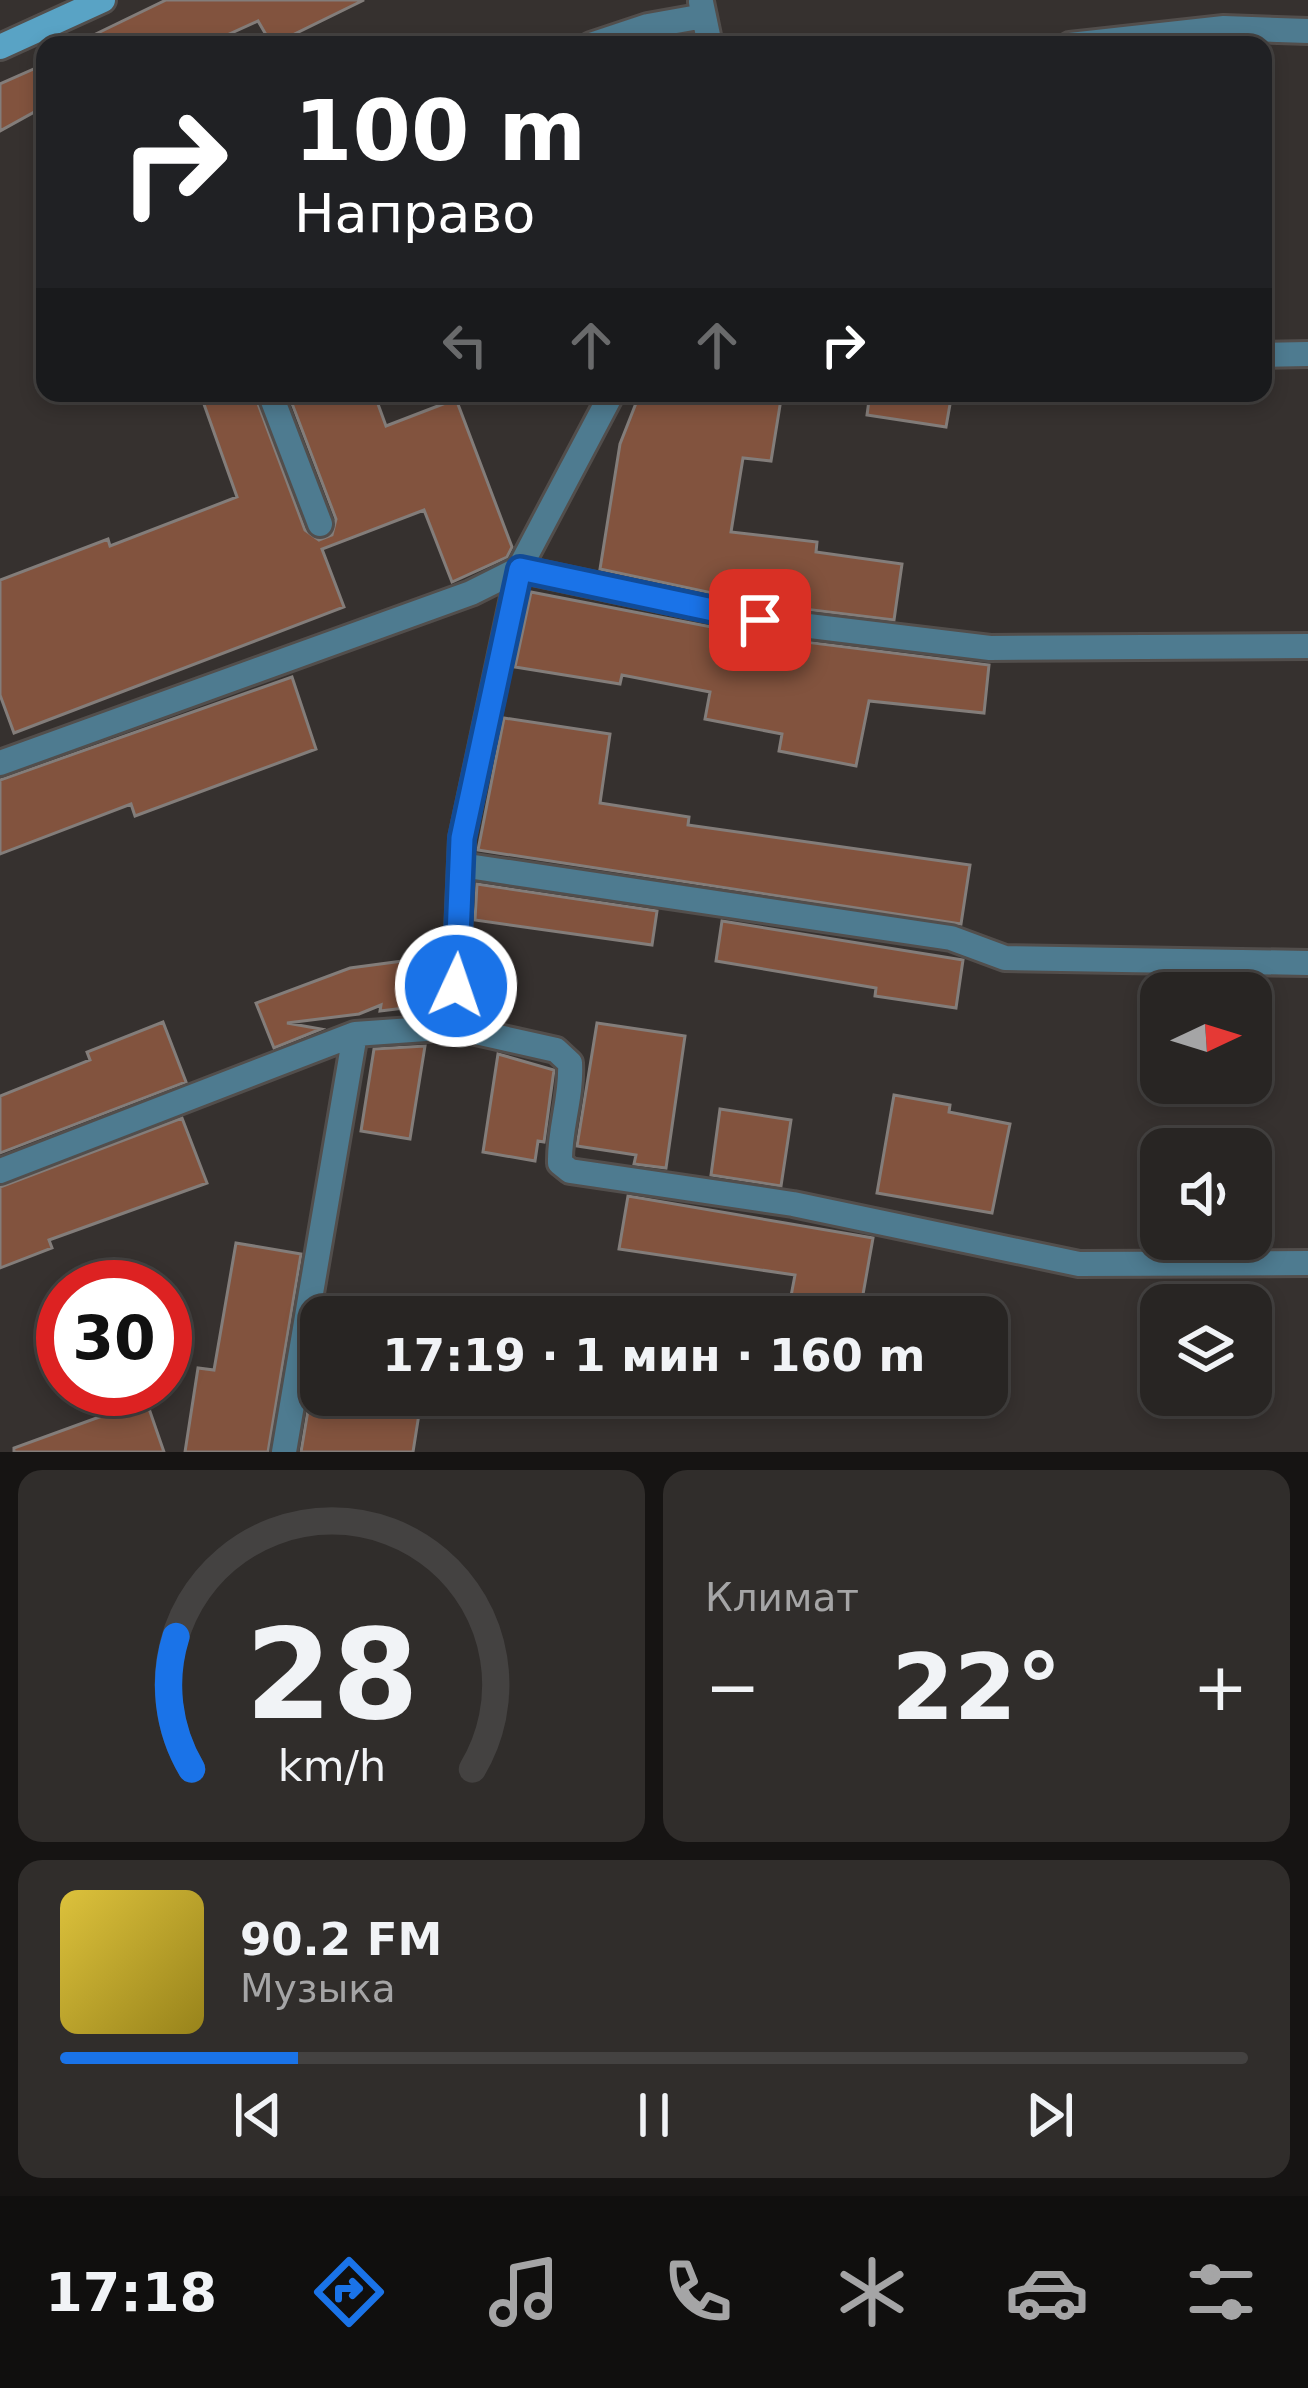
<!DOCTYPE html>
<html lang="ru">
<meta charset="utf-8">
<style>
:root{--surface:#282523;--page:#302d2b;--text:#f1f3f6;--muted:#a5a5a6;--line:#444241;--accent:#1a73e8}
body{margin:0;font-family:"DejaVu Sans",sans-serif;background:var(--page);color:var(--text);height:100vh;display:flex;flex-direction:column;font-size:45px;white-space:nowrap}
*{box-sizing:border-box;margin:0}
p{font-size:39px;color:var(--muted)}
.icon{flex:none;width:66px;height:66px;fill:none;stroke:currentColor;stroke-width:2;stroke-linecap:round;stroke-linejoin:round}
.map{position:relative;height:1452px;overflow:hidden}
.panel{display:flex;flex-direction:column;gap:18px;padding:18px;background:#161413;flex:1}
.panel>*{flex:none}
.banner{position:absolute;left:36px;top:36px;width:1236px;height:366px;border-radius:24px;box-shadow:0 6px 18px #0003,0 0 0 3px var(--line);background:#202124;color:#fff;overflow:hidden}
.needle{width:78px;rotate:86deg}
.fabs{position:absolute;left:1140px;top:972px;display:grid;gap:24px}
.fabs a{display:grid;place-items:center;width:132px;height:132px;border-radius:24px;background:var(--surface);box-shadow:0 6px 18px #0003,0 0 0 3px var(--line);font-size:60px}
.speed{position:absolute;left:36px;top:1260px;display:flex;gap:24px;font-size:60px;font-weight:700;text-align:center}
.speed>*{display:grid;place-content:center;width:156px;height:156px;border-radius:50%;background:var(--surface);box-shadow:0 6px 18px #0003,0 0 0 3px var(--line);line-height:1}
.speed .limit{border:18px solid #d22;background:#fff;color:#111}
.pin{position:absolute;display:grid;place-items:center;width:102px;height:102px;color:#fff;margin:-51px;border-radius:24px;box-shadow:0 6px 18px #0006}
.me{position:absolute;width:132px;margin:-66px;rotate:3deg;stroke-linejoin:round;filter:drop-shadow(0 0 9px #0008)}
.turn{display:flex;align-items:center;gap:42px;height:252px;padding:0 60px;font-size:54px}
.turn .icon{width:156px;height:156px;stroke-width:2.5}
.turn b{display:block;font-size:84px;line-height:102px}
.lanes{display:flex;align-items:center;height:114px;padding:0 60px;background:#0003;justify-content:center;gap:60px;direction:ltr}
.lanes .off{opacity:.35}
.big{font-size:90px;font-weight:600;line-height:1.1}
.panel .tile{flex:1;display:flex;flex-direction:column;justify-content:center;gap:18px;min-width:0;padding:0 42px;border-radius:24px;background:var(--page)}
.panel .dial{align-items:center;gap:0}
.dial svg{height:312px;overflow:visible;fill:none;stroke:var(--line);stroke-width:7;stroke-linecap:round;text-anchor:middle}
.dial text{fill:var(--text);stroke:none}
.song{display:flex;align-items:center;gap:36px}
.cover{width:144px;height:144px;border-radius:18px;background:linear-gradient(135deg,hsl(50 70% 55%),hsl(50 70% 35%))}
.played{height:12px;border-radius:6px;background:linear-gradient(90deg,var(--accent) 20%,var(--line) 20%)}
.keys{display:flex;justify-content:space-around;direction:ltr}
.heat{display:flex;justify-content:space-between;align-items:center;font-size:66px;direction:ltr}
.panel .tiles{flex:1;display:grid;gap:18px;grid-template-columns:1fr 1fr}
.tile:last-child{grid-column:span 2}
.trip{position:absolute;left:300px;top:1296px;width:708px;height:120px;border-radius:24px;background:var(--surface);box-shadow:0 6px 18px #0003,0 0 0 3px var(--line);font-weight:600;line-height:120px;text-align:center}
.menu{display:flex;height:192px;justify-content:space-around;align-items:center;background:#100f0e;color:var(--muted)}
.menu .icon{width:84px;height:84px}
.menu .active{color:var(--accent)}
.menu b{font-size:54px;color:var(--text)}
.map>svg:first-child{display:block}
</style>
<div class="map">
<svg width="1308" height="1452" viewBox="0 0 1308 1452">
<rect width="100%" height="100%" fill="#36312f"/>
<!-- building -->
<path fill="#82533e" stroke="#837d7a" stroke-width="3" d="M166 0H364L272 45 258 21 205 45H73Z
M45 64V106L0 131V84Z
M200 393H254L305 530 319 540 332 535 336 519 288 393H374L386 426 456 399 512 547 507 557 452 582 424 510 322 549 344 607 14 733 0 695V580L108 539 110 546 237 497Z
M640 393H782L771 461 743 458 731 532 817 542 816 552 902 564 894 620 763 604 600 569 620 444Z
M870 393H952L946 427 867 415Z
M531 592 758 636 989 665 984 713 869 701 856 766 779 751 782 734 705 719 710 692 622 675 620 684 515 667Z
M292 677 316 749 135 816 131 804 0 854V780Z
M504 718 610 734 600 803 689 817 688 825 970 865 961 924 478 850Z
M477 884 657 911 652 945 475 920Z
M722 921 963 960 956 1008 875 996 876 988 716 961Z
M433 957 438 1004 380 1011 381 1005 359 1014 287 1023 321 1029 274 1048 256 1003 350 968Z
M163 1022 186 1082 0 1153V1096L90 1060 87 1052Z
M597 1023 685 1036 666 1168 634 1164 636 1155 577 1146Z
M425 1046 410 1139 361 1131 374 1049Z
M498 1054 554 1070 544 1142 538 1141 535 1161 483 1152Z
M894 1095 950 1105 949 1112 1010 1124 992 1213 877 1193Z
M720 1109 791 1120 781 1186 711 1175Z
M182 1118 207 1183 49 1240 52 1248 0 1268V1187Z
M628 1196 873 1238 859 1317H787L795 1275 619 1249Z
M236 1243 301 1254 268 1452H185L198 1368 214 1370Z
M321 1333V1395H422L413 1452H301Z
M146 1400 164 1452H14V1448Z"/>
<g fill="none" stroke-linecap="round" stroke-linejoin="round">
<!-- street casing -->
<g stroke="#524e4c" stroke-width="30">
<path id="street" d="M701 2 710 45
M591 45 648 26 704 16
M1070 45 1224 28 1308 31
M1263 355 1308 354
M270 393 320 524
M0 763 471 593 519 569 760 620 990 648 1308 646
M461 865 951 938 1005 958 1308 963
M454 1027 556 1050 570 1063C572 1098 559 1129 560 1163L570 1171 793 1204 1079 1264 1308 1263
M0 1171 355 1034
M284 1452 355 1034 454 1027 462 838 519 569 612 393"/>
</g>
<!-- secondary casing -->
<g stroke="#524e4c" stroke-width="30">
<path id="secondary" d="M0 47 103 0"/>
</g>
<!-- street -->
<use href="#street" stroke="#4e7b90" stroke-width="24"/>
<!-- secondary -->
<use href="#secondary" stroke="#59a3c5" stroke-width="24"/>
</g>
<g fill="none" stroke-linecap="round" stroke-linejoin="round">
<!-- route casing -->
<g stroke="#114b97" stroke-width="30">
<path id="route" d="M456 986 462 838 520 569 760 620"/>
</g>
<!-- route -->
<use href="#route" stroke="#1a73e8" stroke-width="21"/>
</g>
</svg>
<div class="fabs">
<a><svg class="needle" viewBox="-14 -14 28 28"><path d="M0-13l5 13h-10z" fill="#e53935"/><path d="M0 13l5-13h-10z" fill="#a5a5a6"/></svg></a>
<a><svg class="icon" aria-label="sound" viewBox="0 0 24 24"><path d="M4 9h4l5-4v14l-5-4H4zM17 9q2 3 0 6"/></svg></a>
<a><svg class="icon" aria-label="layers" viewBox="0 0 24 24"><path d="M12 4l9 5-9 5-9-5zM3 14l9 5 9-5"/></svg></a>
</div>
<div class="speed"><div class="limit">30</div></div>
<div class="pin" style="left:760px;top:620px;background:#d93025"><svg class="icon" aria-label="arrive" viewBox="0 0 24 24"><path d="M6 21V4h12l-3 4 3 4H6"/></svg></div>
<svg class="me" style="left:456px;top:986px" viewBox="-20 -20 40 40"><circle r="17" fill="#1a73e8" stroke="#fff" stroke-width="3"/><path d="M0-11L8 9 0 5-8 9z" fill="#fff"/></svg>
<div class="trip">17:19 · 1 мин · 160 m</div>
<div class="banner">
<div class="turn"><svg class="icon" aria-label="right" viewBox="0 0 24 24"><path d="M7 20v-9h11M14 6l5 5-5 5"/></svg><div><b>100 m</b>Направо</div></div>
<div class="lanes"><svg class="icon off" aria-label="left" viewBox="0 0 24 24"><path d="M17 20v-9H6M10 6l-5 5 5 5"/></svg><svg class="icon off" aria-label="ahead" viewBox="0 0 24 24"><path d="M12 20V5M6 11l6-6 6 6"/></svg><svg class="icon off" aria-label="ahead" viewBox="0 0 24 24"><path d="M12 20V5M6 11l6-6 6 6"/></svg><svg class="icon" aria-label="right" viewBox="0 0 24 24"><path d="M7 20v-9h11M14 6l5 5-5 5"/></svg></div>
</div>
</div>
<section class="panel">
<div class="tiles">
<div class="tile dial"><svg viewBox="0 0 100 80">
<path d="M14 69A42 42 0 1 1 86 69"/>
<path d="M14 69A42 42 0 0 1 10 35" stroke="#1a73e8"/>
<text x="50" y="56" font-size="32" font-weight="700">28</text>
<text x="50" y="72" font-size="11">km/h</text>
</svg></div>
<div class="tile"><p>Климат</p>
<div class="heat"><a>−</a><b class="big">22°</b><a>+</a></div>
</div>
<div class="tile">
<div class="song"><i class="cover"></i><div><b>90.2 FM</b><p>Музыка</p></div></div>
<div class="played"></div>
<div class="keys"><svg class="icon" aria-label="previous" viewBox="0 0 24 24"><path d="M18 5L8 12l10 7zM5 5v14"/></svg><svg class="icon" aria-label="pause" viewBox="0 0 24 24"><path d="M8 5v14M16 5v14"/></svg><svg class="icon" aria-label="next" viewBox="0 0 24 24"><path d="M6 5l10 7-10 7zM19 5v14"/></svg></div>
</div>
</div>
</section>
<nav class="menu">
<b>17:18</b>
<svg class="icon active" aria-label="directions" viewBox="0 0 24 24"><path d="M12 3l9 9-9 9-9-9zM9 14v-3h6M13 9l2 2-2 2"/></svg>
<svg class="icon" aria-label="music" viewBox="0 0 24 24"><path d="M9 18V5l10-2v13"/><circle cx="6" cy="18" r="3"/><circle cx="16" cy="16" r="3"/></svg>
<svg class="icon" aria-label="phone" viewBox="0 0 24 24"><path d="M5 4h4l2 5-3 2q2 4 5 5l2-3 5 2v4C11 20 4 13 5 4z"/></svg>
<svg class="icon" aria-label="climate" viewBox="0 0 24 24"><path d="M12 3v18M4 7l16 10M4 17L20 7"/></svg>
<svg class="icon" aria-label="car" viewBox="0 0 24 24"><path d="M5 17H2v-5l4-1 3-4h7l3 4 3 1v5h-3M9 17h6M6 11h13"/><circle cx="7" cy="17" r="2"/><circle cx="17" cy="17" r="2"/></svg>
<svg class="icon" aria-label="filters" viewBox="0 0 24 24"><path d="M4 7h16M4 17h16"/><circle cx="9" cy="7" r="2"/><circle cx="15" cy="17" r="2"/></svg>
</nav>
